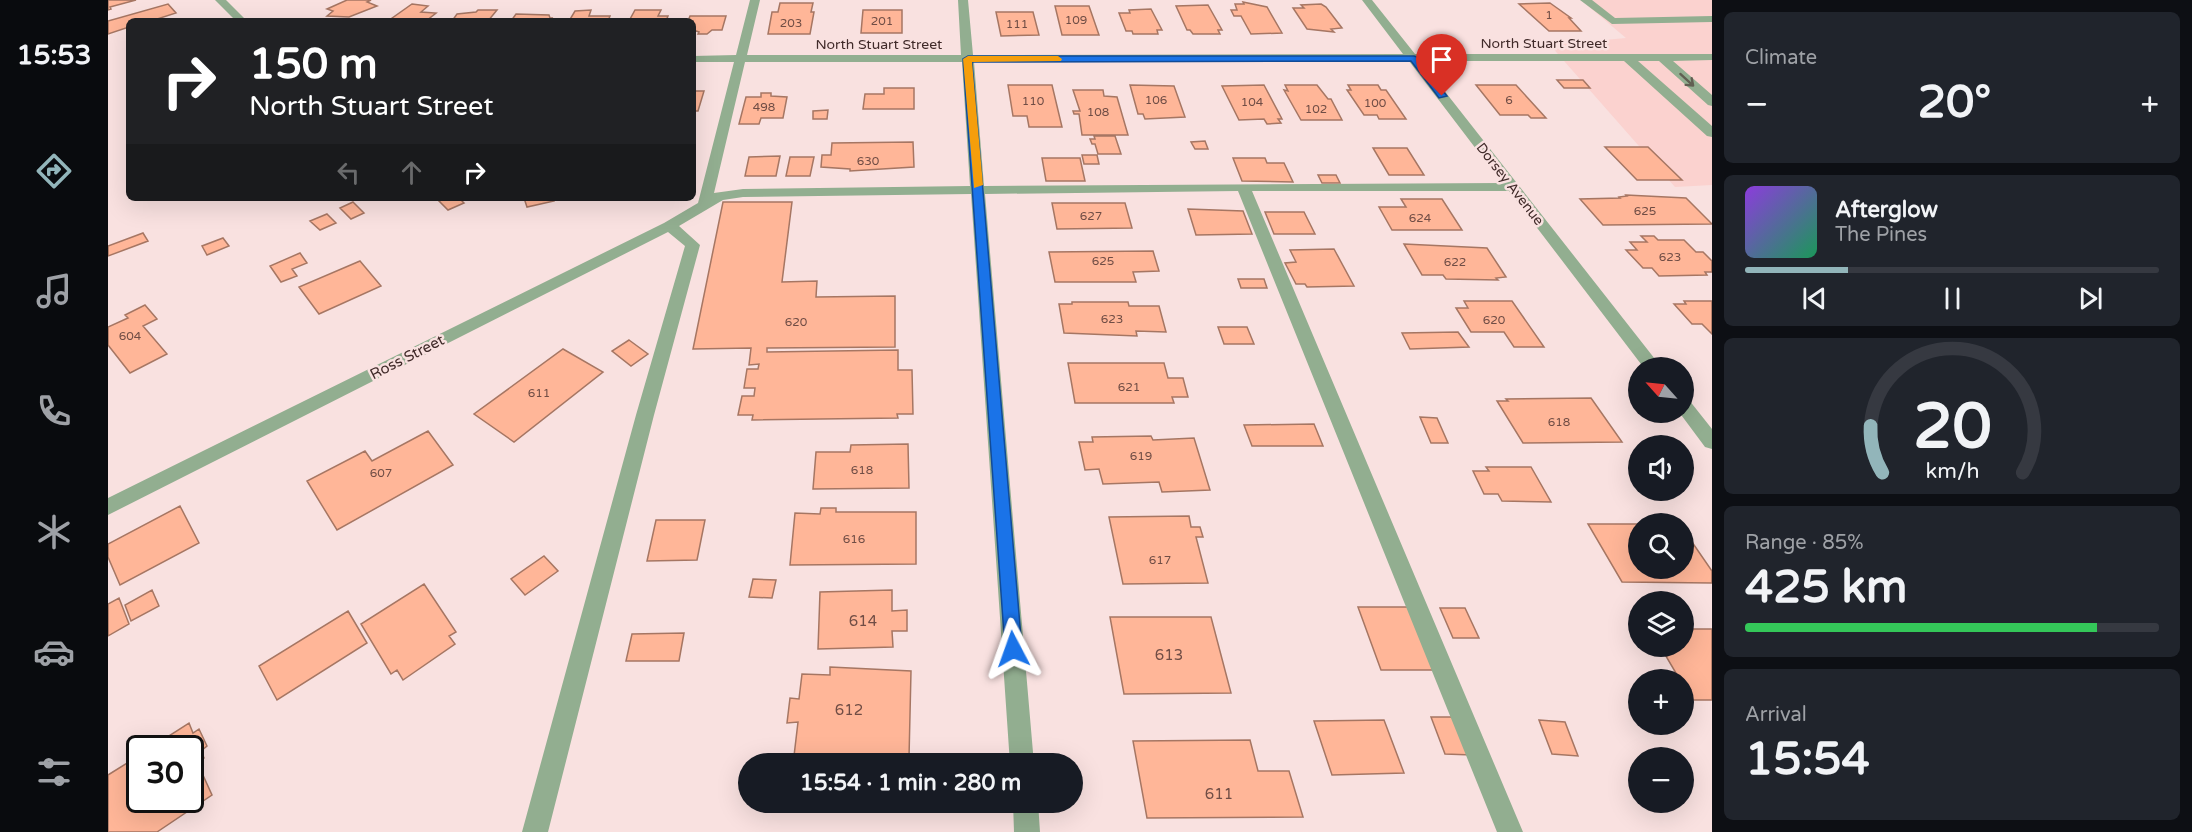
<!DOCTYPE html>
<meta charset="utf-8">
<style>
:root{--surface:#171b24;--page:#20242c;--text:#f1f3f6;--muted:#9ea1a6;--line:#363941;--accent:#92b5ba}
body{margin:0;font-family:"Varela Round",sans-serif;background:var(--page);color:var(--text);height:100vh;display:flex;flex-direction:column;font-size:22px;white-space:nowrap}
*{box-sizing:border-box;margin:0}
p{font-size:20px;color:var(--muted)}
.icon{flex:none;width:33px;height:33px;fill:none;stroke:currentColor;stroke-width:2;stroke-linecap:round;stroke-linejoin:round}
.map{position:relative;flex:1;overflow:hidden}
.sheet{display:flex;flex-direction:column;gap:12px;padding:12px;background:#0d0f14;width:480px}
.sheet>*{flex:none}
.hud{position:absolute;left:18px;top:18px;width:570px;height:183px;border-radius:9px;box-shadow:0 6px 24px #0002;background:#202124;color:#fff;overflow:hidden}
.needle{width:39px;rotate:297deg}
.controls{position:absolute;left:1520px;top:357px;display:grid;gap:12px}
.controls a{display:grid;place-items:center;width:66px;height:66px;border-radius:50%;background:var(--surface);box-shadow:0 6px 24px #0002;font-size:30px}
.speed{position:absolute;left:18px;top:735px;display:flex;gap:12px;font-size:30px;font-weight:700;text-align:center}
.speed>*{display:grid;place-content:center;width:78px;height:78px;border-radius:50%;background:var(--surface);box-shadow:0 6px 24px #0002;line-height:1}
.speed .limit{border:3px solid #111;border-radius:9px;background:#fff;color:#111}
.pin{position:absolute;display:grid;place-items:center;width:51px;height:51px;color:#fff;margin:-62px -26px;border-radius:50% 50% 50% 0;rotate:-45deg;box-shadow:0 0 6px #0007}
.pin .icon{rotate:45deg}
.me{position:absolute;width:66px;margin:-33px;rotate:356deg;stroke-linejoin:round;filter:drop-shadow(0 0 4px #0008)}
.turn{display:flex;align-items:center;gap:21px;height:126px;padding:0 24px;font-size:27px}
.turn .icon{width:78px;height:78px;stroke-width:2.5}
.turn b{display:block;font-size:42px;line-height:51px}
.lanes{display:flex;align-items:center;height:57px;padding:0 24px;background:#0003;justify-content:center;gap:30px;direction:ltr}
.lanes .off{opacity:.35}
.big{font-size:45px;font-weight:700;line-height:1.1}
.sheet .widget{flex:1;display:flex;flex-direction:column;justify-content:center;gap:9px;min-width:0;padding:0 21px;border-radius:9px;background:var(--page)}
.sheet .dial{align-items:center;gap:0}
.dial svg{height:156px;overflow:visible;fill:none;stroke:var(--line);stroke-width:7;stroke-linecap:round;text-anchor:middle}
.dial text{fill:var(--text);stroke:none}
.song{display:flex;align-items:center;gap:18px}
.cover{width:72px;height:72px;border-radius:9px;background:linear-gradient(135deg,hsl(270 70% 55%),hsl(150 70% 35%))}
.played{height:6px;border-radius:3px;background:linear-gradient(90deg,var(--accent) 25%,var(--line) 25%)}
.keys{display:flex;justify-content:space-around;direction:ltr}
.heat{display:flex;justify-content:space-between;align-items:center;font-size:33px;direction:ltr}
.charge{height:9px;border-radius:4px;background:linear-gradient(90deg,#34c759 85%,var(--line) 0)}
.trip{position:absolute;left:630px;top:753px;width:345px;height:60px;border-radius:30px;background:var(--surface);box-shadow:0 6px 24px #0002;font-weight:700;line-height:60px;text-align:center}
main{display:flex;flex:1;min-height:0}
.tab-bar{display:flex;flex-direction:column;width:108px;justify-content:space-around;align-items:center;background:#090b0e;color:var(--muted)}
.tab-bar .icon{width:42px;height:42px}
.tab-bar .selected{color:var(--accent)}
.tab-bar b{font-size:27px;color:var(--text)}
.map>svg:first-child{display:block}
</style>
<main>
<nav class="tab-bar">
<b>15:53</b>
<svg class="icon selected" aria-label="directions" viewBox="0 0 24 24"><path d="M12 3l9 9-9 9-9-9zM9 14v-3h6M13 9l2 2-2 2"/></svg>
<svg class="icon" aria-label="music" viewBox="0 0 24 24"><path d="M9 18V5l10-2v13"/><circle cx="6" cy="18" r="3"/><circle cx="16" cy="16" r="3"/></svg>
<svg class="icon" aria-label="phone" viewBox="0 0 24 24"><path d="M5 4h4l2 5-3 2q2 4 5 5l2-3 5 2v4C11 20 4 13 5 4z"/></svg>
<svg class="icon" aria-label="climate" viewBox="0 0 24 24"><path d="M12 3v18M4 7l16 10M4 17L20 7"/></svg>
<svg class="icon" aria-label="car" viewBox="0 0 24 24"><path d="M5 17H2v-5l4-1 3-4h7l3 4 3 1v5h-3M9 17h6M6 11h13"/><circle cx="7" cy="17" r="2"/><circle cx="17" cy="17" r="2"/></svg>
<svg class="icon" aria-label="filters" viewBox="0 0 24 24"><path d="M4 7h16M4 17h16"/><circle cx="9" cy="7" r="2"/><circle cx="15" cy="17" r="2"/></svg>
</nav>
<div class="map">
<svg width="1604" height="832" viewBox="0 0 1604 832">
<rect width="100%" height="100%" fill="#f9e1e0"/>
<!-- built -->
<path fill="#fbd2cf" d="M1473 0H1604V185L1567 187 1442 45 1518 38Z"/>
<!-- building -->
<path fill="#ffb698" stroke="#a67663" stroke-width="1.5" d="M0 0H28L2 7 3 9 0 10Z
M239 0H263L259 2 269 6 241 17 219 16 225 11 219 9Z
M1135 2 1159 7 1174 33 1143 34 1133 16H1126L1123 10H1129L1127 4H1136Z
M672 3H705L703 12H706L702 34H660L664 12H670Z
M1442 3 1463 18H1461L1473 31H1441L1411 4Z
M60 4 68 13 43 21H21V27L0 34V21Z
M304 4 320 6 313 12 328 13 318 21H280Z
M1213 4 1218 7 1234 28 1223 29 1226 32 1199 29 1185 8H1196L1193 5Z
M1100 5 1114 30H1110L1112 34H1085L1082 30H1079L1068 6Z
M947 6H981L991 35H954Z
M1043 9 1054 30H1049L1050 34H1025L1024 31H1018L1011 13H1022L1021 10Z
M370 10H389L380 21H344L349 14 368 12Z
M483 10 481 16H502L500 21H461L467 11Z
M527 10H553L550 16H560L558 21H521Z
M755 10H794V33H753Z
M888 12H925L931 35 893 36Z
M408 14 441 15 442 18H445L439 21H403Z
M582 16H618L614 30H604L599 34H590L591 32 585 30V21H580Z
M1449 80H1475L1482 88H1456Z
M900 85H944L954 127H921L919 116H905Z
M1022 85 1066 86 1077 117 1037 119 1035 114H1030Z
M1156 85 1174 119H1170L1173 123 1159 124 1156 119 1131 120 1114 86Z
M1177 85H1209L1220 99H1223L1234 120H1193L1176 90 1180 91Z
M1240 85H1270L1273 90H1278L1298 119H1271L1269 115H1256L1239 90H1243Z
M1368 85H1408L1438 118H1423L1420 115H1392Z
M776 88H806V109H755L757 94H776Z
M965 90H995L996 96 1009 97 1020 135H974L971 114H966L965 111H972Z
M585 91H596L590 111H585Z
M653 93H663V96L679 97 675 118H653L651 124H631L638 97H653Z
M720 110 719 119H705V111Z
M986 136H1007L1013 154H990L987 144H984L982 139H987Z
M1097 141 1100 149H1087L1083 142Z
M805 142 806 167 742 171V169L713 167 714 155H723L724 143Z
M1497 147H1540L1574 180H1529Z
M1265 148H1299L1316 175H1281Z
M974 155H989L991 164H976Z
M672 156 668 176H637L641 157Z
M682 157H706L702 176H678Z
M934 158H972L977 181H938Z
M1125 158H1157L1159 163H1176L1185 182 1134 181Z
M1210 175H1228L1232 183H1214Z
M1518 195 1578 198 1604 224 1495 225 1472 199 1512 198 1511 197 1519 196Z
M339 198H351L356 203 340 210 331 201Z
M416 198H445L446 201 419 207Z
M1293 199H1334L1354 230H1284L1271 207H1298Z
M245 202 256 213 243 219 232 208Z
M615 202H684L674 282 709 281 708 297 787 296V347L659 348V352L790 350V370H804L805 414H789L790 418 644 420 645 415H630L634 396H646L647 388H636L639 369H650L651 364 641 365 643 348 585 349Z
M944 203H1017L1024 228 949 229Z
M1080 209 1135 211 1144 234 1088 235Z
M1157 212H1196L1207 234H1166Z
M219 214 228 223 212 230 202 221Z
M35 233 40 241 0 256V246Z
M1533 236H1546L1550 240H1576L1588 252H1595L1604 261V272H1597L1599 275 1551 276 1544 268H1535L1518 250H1529L1522 242H1539Z
M115 238 121 246 99 255 94 246Z
M1296 244 1379 248 1398 277 1388 278 1390 280 1338 279 1335 275H1314Z
M1226 249 1246 286 1199 287 1197 284H1188L1177 263 1188 262 1182 250Z
M1045 251 1051 271 1025 272 1028 282H947L941 252Z
M192 253 199 263 184 269 189 276 173 282 162 266Z
M252 261 273 286 211 314 191 287Z
M1130 279H1156L1159 288H1133Z
M1356 301H1404L1436 347H1406L1396 332H1363L1348 308H1360Z
M1576 301H1604V334L1594 324H1584L1566 304H1578Z
M964 302H1020L1021 306H1051L1058 332 1028 331 1029 336 956 333 951 304H964Z
M37 305 49 319 35 326 59 354 22 373 0 345V327L20 318 17 315Z
M1110 327H1139L1146 344H1116Z
M1350 332 1361 347 1302 349 1294 333Z
M521 340 540 354 523 366 504 351Z
M455 349 495 372 406 442 366 414Z
M960 363H1056L1060 378H1075L1080 397H1064L1066 403H967Z
M1483 398 1514 442 1415 443 1389 401H1400L1398 399Z
M1312 417 1329 418 1340 443H1323Z
M1206 424 1215 446H1144L1136 425Z
M320 431 345 465 229 530 199 481 257 451 264 461Z
M1043 436 1045 440 1086 438 1102 490 1054 492 1051 482 995 484 991 469 977 470 971 442H985L984 437Z
M800 444 801 488 705 489 708 452H742L743 445Z
M1378 467H1423L1443 502 1394 501 1390 494H1376L1365 471H1381Z
M72 506 91 543 12 585 0 557V544Z
M713 508H728V512H808V564L682 565 687 513 712 514Z
M1081 516 1083 527H1092L1095 537H1088L1100 583 1015 584 1001 517Z
M548 520H597L589 560 539 561Z
M1480 524H1530V568H1575V529L1604 571V583L1514 582Z
M436 556 450 571 417 595 403 579Z
M645 579 668 580 664 598 641 597Z
M316 584 348 632 341 636 347 644 295 680 289 670 283 674 253 624Z
M44 590 51 606 23 621 17 605Z
M784 590V611L799 610V631H784L785 647 710 649 712 592Z
M11 598 21 624 0 636V604Z
M1250 607H1302L1328 670H1273Z
M1332 608H1357L1371 638H1345Z
M240 611 259 643 169 700 151 666Z
M1002 617H1103L1123 693 1016 694Z
M1575 629H1604V700H1584L1575 685V680H1572L1552 646H1575Z
M576 633 571 661H518L524 634Z
M722 667 803 671 801 758 686 756 690 722 679 723 682 698 691 699 694 674 722 675Z
M1323 717H1348L1364 755 1337 754Z
M1276 720 1296 773 1224 775 1206 721Z
M1431 720 1457 722 1470 756 1444 754Z
M81 723 85 733 91 729 99 746 93 751 96 758 89 762 104 795 49 832H0V775L32 755V800H82V748H42Z
M1142 740 1150 771H1181L1195 817 1039 818 1025 741Z"/>
<g fill="none" stroke-linecap="round" stroke-linejoin="round">
<!-- minor -->
<path fill="#92ae90" fill-rule="evenodd" d="M107 0H118L139 21H128Z
M642 0H652L639 55H853L850 0H860L865 55 1295 54 1254 0H1264L1307 54H1604V60L1565 61 1604 95V106L1600 105 1551 61H1530L1604 126V137L1599 136 1516 61H1313L1554 368H1536L1401 191H1144L1415 832H1389L1130 191 877 194 926 764H902L863 194 635 197 615 200 571 226 592 245 546 415 440 832H414L528 415 577 246 560 232 0 515V498L556 223 590 203 626 62H585V56L628 55ZM1301 61 1394 183 876 186 866 62ZM637 62H854L862 186 635 189 606 193Z
M1472 0H1484L1507 18 1604 16V22L1504 24Z
M1575 398 1581 400 1604 429V449L1597 447 1571 412H1575Z
M905 802H930L932 832H906Z"/>
</g>
<!-- one-way arrows -->
<defs><path id="oneway-shaft" d="M-6 0H5M1.5-3L5.5 0L1.5 3" fill="none" stroke-width="1.6" stroke-linecap="round" stroke-linejoin="round" transform="scale(1.5)"/></defs>
<use stroke="#615f52" href="#oneway-shaft" transform="translate(1579 80) rotate(42)"/>
<!-- route -->
<path fill="#1a73e8" stroke="#114b97" stroke-width="1.5" d="M860 56H1306L1309 57 1339 96 1331 98 1303 61 864 62 914 649 911 654 905 656 899 654 897 649 855 59Z"/>
<!-- slow -->
<path fill="#f59e0b" d="M950 56 954 59 953 61 864 62 875 185 866 188 855 59 860 56Z"/>
<g text-anchor="middle" dominant-baseline="central" stroke-width="5" stroke-linejoin="round" paint-order="stroke">
<!-- number labels -->
<g font-size="12" fill="#704d45">
<text x="1441" y="15">1</text>
<text x="968" y="20">109</text>
<text x="774" y="21">201</text>
<text x="683" y="23">203</text>
<text x="909" y="24">111</text>
<text x="1048" y="100">106</text>
<text x="1401" y="100">6</text>
<text x="925" y="101">110</text>
<text x="1144" y="102">104</text>
<text x="1267" y="103">100</text>
<text x="656" y="107">498</text>
<text x="1208" y="109">102</text>
<text x="990" y="112">108</text>
<text x="760" y="161">630</text>
<text x="1537" y="211">625</text>
<text x="983" y="216">627</text>
<text x="1312" y="218">624</text>
<text x="1562" y="257">623</text>
<text x="995" y="261">625</text>
<text x="1347" y="262">622</text>
<text x="1004" y="319">623</text>
<text x="1386" y="320">620</text>
<text x="688" y="322">620</text>
<text x="22" y="336">604</text>
<text x="1021" y="387">621</text>
<text x="431" y="393">611</text>
<text x="1451" y="422">618</text>
<text x="1033" y="456">619</text>
<text x="754" y="470">618</text>
<text x="273" y="473">607</text>
<text x="746" y="539">616</text>
<text x="1052" y="560">617</text>
</g>
<!-- far-street labels -->
<g font-size="14" fill="#402a29" stroke="#f9e1e0">
<text x="1436" y="43">North Stuart Street</text>
<text x="771" y="44">North Stuart Street</text>
<text transform="translate(1402 184) rotate(52)">Dorsey Avenue</text>
</g>
<!-- street labels -->
<g font-size="15" fill="#402a29" stroke="#f9e1e0">
<text transform="translate(299 357) rotate(-27)">Ross Street</text>
</g>
<!-- near-number labels -->
<g font-size="15" fill="#704d45">
<text x="755" y="621">614</text>
<text x="1061" y="655">613</text>
<text x="741" y="710">612</text>
<text x="1111" y="794">611</text>
</g>
</g>
</svg>
<div class="controls">
<a><svg class="needle" viewBox="-14 -14 28 28"><path d="M0-13l5 13h-10z" fill="#e53935"/><path d="M0 13l5-13h-10z" fill="#9ea1a6"/></svg></a>
<a><svg class="icon" aria-label="sound" viewBox="0 0 24 24"><path d="M4 9h4l5-4v14l-5-4H4zM17 9q2 3 0 6"/></svg></a>
<a><svg class="icon" aria-label="search" viewBox="0 0 24 24"><circle cx="10" cy="10" r="6"/><path d="M15 15l6 6"/></svg></a>
<a><svg class="icon" aria-label="layers" viewBox="0 0 24 24"><path d="M12 4l9 5-9 5-9-5zM3 14l9 5 9-5"/></svg></a>
<a>+</a>
<a>−</a>
</div>
<div class="speed"><div class="limit">30</div></div>
<div class="pin" style="left:1334px;top:96px;background:#d93025"><svg class="icon" aria-label="arrive" viewBox="0 0 24 24"><path d="M6 21V4h12l-3 4 3 4H6"/></svg></div>
<svg class="me" style="left:905px;top:649px" viewBox="-20 -20 40 40"><path d="M0-17L14 15 0 8-14 15z" fill="#1a73e8" stroke="#fff" stroke-width="4"/></svg>
<div class="trip">15:54 · 1 min · 280 m</div>
<div class="hud">
<div class="turn"><svg class="icon" aria-label="right" viewBox="0 0 24 24"><path d="M7 20v-9h11M14 6l5 5-5 5"/></svg><div><b>150 m</b>North Stuart Street</div></div>
<div class="lanes"><svg class="icon off" aria-label="left" viewBox="0 0 24 24"><path d="M17 20v-9H6M10 6l-5 5 5 5"/></svg><svg class="icon off" aria-label="ahead" viewBox="0 0 24 24"><path d="M12 20V5M6 11l6-6 6 6"/></svg><svg class="icon" aria-label="right" viewBox="0 0 24 24"><path d="M7 20v-9h11M14 6l5 5-5 5"/></svg></div>
</div>
</div>
<section class="sheet">
<div class="widget"><p>Climate</p>
<div class="heat"><a>−</a><b class="big">20°</b><a>+</a></div>
</div>
<div class="widget">
<div class="song"><i class="cover"></i><div><b>Afterglow</b><p>The Pines</p></div></div>
<div class="played"></div>
<div class="keys"><svg class="icon" aria-label="previous" viewBox="0 0 24 24"><path d="M18 5L8 12l10 7zM5 5v14"/></svg><svg class="icon" aria-label="pause" viewBox="0 0 24 24"><path d="M8 5v14M16 5v14"/></svg><svg class="icon" aria-label="next" viewBox="0 0 24 24"><path d="M6 5l10 7-10 7zM19 5v14"/></svg></div>
</div>
<div class="widget dial"><svg viewBox="0 0 100 80">
<path d="M14 69A42 42 0 1 1 86 69"/>
<path d="M14 69A42 42 0 0 1 8 45" stroke="#92b5ba"/>
<text x="50" y="56" font-size="32" font-weight="700">20</text>
<text x="50" y="72" font-size="11">km/h</text>
</svg></div>
<div class="widget"><p>Range · 85%</p><b class="big">425 km</b><div class="charge"></div></div>
<div class="widget"><p>Arrival</p><b class="big">15:54</b></div>
</section>
</main>
